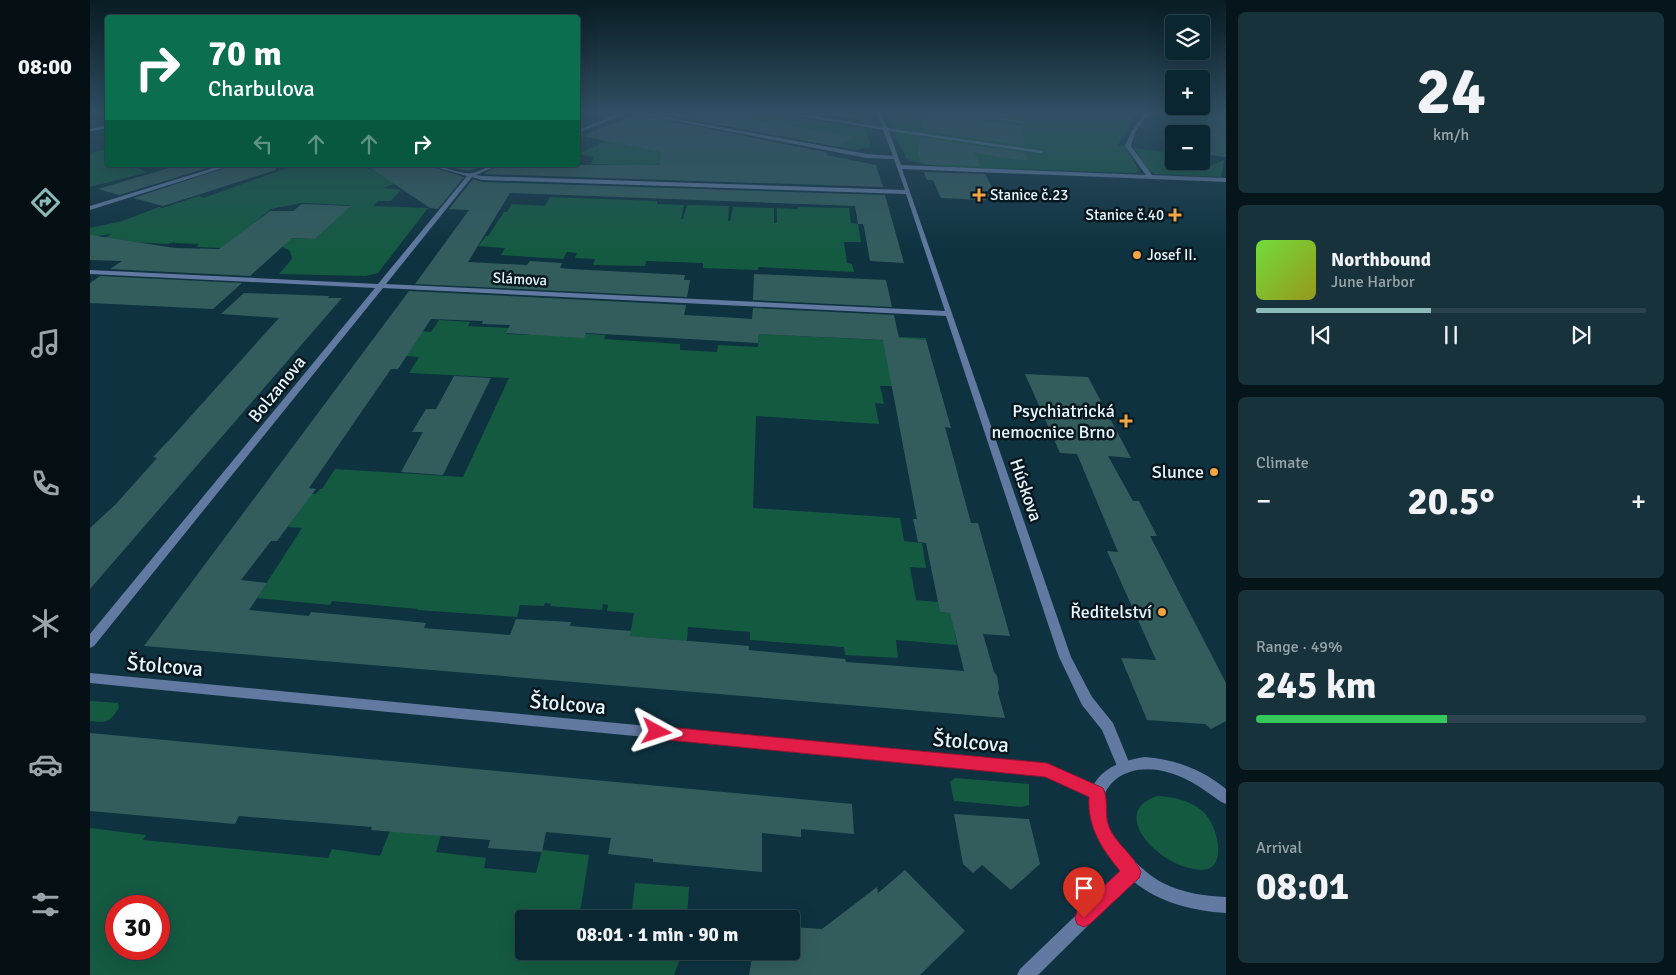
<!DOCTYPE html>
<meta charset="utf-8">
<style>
:root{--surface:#0a2630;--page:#18323c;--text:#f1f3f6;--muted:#99a5ab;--line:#2a434c;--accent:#8bbbb9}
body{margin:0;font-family:Signika,sans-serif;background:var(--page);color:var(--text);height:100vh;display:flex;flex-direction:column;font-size:19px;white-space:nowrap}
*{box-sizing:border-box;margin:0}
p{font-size:16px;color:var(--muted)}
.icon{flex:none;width:28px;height:28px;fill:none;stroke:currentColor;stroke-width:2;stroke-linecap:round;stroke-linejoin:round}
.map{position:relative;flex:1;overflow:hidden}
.side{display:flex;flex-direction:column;gap:12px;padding:12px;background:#06151a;width:450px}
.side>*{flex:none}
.hud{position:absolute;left:15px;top:15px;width:475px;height:152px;border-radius:5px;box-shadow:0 5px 20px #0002,0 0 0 1px var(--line);background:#0b6e4f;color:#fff;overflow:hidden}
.buttons{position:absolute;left:1075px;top:15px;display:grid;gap:10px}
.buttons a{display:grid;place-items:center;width:45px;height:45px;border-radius:5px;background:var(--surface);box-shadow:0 5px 20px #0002,0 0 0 1px var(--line);font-size:25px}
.speed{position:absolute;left:15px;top:895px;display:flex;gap:10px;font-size:25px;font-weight:700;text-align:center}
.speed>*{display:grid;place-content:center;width:65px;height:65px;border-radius:50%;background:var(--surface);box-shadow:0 5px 20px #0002,0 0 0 1px var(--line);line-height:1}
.speed .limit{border:8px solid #d22;background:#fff;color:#111}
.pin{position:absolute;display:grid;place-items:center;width:42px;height:42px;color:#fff;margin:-51px -21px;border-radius:50% 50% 50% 0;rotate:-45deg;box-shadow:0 0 5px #0007}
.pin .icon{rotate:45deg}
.me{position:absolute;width:55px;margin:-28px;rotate:95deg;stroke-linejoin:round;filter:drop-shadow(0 0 4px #0008)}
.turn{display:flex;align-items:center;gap:18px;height:105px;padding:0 20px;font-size:22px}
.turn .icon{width:65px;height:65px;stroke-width:2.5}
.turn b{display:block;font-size:35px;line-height:42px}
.lanes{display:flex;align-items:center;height:48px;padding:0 20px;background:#0003;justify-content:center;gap:25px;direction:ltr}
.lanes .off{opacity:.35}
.big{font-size:38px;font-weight:700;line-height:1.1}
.side .widget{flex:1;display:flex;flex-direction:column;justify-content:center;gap:8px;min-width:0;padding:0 18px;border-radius:8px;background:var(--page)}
.side .dial{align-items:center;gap:0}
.dial b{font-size:65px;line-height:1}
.song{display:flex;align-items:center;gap:15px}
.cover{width:60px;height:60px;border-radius:8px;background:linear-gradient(135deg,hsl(100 70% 55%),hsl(60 70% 35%))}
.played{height:5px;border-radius:2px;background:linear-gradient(90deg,var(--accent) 45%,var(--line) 45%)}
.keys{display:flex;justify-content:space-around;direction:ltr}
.heat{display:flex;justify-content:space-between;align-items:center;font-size:28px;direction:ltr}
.charge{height:8px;border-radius:4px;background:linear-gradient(90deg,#34c759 49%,var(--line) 0)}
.trip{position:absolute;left:425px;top:910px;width:285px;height:50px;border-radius:5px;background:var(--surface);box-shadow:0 5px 20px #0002,0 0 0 1px var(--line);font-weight:700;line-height:50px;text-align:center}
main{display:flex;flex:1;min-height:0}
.tabs{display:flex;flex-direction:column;width:90px;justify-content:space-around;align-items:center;background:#040f13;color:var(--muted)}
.tabs .icon{width:35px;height:35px}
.tabs .current{color:var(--accent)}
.tabs b{font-size:22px;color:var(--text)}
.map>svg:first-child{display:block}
</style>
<main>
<nav class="tabs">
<b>08:00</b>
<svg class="icon current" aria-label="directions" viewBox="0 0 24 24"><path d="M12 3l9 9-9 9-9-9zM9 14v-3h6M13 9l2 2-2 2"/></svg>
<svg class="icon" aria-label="music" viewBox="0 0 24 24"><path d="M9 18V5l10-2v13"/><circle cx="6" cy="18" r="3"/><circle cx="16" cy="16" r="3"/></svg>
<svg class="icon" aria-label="phone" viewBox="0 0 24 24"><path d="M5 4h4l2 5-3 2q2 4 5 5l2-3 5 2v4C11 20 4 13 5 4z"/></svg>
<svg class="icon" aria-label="climate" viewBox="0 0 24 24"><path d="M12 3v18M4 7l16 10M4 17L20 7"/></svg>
<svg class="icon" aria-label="car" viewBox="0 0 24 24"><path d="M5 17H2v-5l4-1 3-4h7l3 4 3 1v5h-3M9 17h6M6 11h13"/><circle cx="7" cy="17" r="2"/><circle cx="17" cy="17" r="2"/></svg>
<svg class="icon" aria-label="filters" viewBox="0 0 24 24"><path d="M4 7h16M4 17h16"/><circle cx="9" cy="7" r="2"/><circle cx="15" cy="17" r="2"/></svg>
</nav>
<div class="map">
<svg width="1136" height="975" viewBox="0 0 1136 975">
<rect width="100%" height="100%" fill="#0e3240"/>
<!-- green -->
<path fill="#145a41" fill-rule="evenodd" d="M645 114H688L776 129 781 147 766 150 604 119 640 116Z
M734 114H779L782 123 781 125 772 124 773 121Z
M799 114H1034L1042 117 1043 120 1028 145 1035 146 1047 167 1048 172 1045 173 864 167 831 164 817 159 807 140Z
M535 133 703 160C635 162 567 167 501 164L504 157 488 154Z
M1044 148 1084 153V161H1108L1105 162 1123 165 1134 160 1131 177 1066 174 1058 170Z
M17 149 18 165H38L59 172 0 187V153Z
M205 165H265L318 179 293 188 311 190 301 201H288L283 206 338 208 288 273 276 276 189 274 202 259 200 251 189 245 194 238 225 239 260 205 211 203 181 209 133 248 106 247 109 244 85 243V242L78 244 39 242 40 241 9 242 21 234 0 237V228L32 221 69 207 72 208 109 196 113 198Z
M460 197 567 201V204L594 205 591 219H593L597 205 639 206 638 221H640L643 207 684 208V223H687V208L708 209V207L759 208 761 223 768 224 771 242H754L757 263 762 264 764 272 668 267V270L613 268V263L556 261 555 266 503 265 505 259 485 258 487 253 477 252 473 259 411 255 415 248 388 246 396 236H398L414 212H417L422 204 455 206Z
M349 320 380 322 378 326 419 328 417 334 439 335 443 326 480 333 515 335 514 339 590 344V350L627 352 628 345 668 347 669 334 809 341V337L836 338V340L810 339 802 386H790L794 404 785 403 789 424 666 416 663 508 810 518 814 541 832 543 836 568 820 567 826 600 848 602 850 612 861 613 867 645 806 640 808 658 755 655 754 647 660 640V632L598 627 597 641 540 636 544 613 517 611 518 605 513 604 512 610 460 606 461 604 455 603 454 606 430 605 427 617 327 610 328 609 242 601 240 605 167 598 212 528 198 527 220 494H226L230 489H232L245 469 373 477 419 378 319 373 329 357 316 356 332 331 341 332Z
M0 701 28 703 29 708C19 722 18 723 0 721Z
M865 778 939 784V805L932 807 864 801 860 782Z
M1068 796C1084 797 1099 800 1111 810 1128 823 1136 863 1118 869 1078 877 1012 812 1068 796Z
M0 828 56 835 53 840 238 858 242 849 290 856 300 831 351 835 346 852 396 858 394 868 446 873 452 850 499 855 489 919H434V951H593L584 975H0ZM26 906H69V949H26Z
M545 883 599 887 597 919H541Z"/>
<!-- building -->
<path fill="#335d5d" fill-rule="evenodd" d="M547 114 739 153 736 155 786 165 793 187 393 174 411 165H570L571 152 492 136Z
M571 114H633L763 137 748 147Z
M834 114H847L932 126 935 146 832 131Z
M1119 114H1136V157L1111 154V134H1108Z
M830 137 936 153 937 161 884 153 891 166 831 164 828 154Z
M89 165H127L29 195 8 189Z
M144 165H185L186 170 73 206 43 198Z
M276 165H336L374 177 348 209 340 208Z
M351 165H398L378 171Z
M834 172 895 174 904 191H896L900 197H895L896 200 851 198 843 180H837Z
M383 179 392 182 795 195 814 263 780 261 774 227 773 224H768L765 206 420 193 378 262 437 265 440 261 472 263 470 268 481 269 595 275 594 280H600L597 297 325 284 379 210 359 209Z
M212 204 261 206 225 239 202 238 160 276 20 269 32 261 0 260V235L85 248 129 249 180 211H203Z
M664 274 796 280 802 307 663 300Z
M10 276 152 283 123 309 0 303V283Z
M319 291 596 305 594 315 631 317 662 319 663 308 804 315 809 338 836 340 861 428 855 427 881 523H888L920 636 893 634 904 672 907 676 909 688 908 693 915 718 54 646ZM341 319 393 321 392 324 420 325 416 333 494 338 496 333 668 343 669 334 793 340 827 519H823L828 542 836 543 850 612 860 613 874 671 756 662 755 659 659 650V646L540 636 541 631 480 626 481 622 426 619 420 635 334 628 336 623 307 620 221 612 219 616 159 610 177 583 151 580 181 541H187L226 489 219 488 301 369H308Z
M154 293 239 296 238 298H252L0 589V528L26 504 67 458 63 457 82 437 189 318 131 314Z
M935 374 998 377 1041 458 1018 456 1043 501H1049L1067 536H1060L1136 683V721L1121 729 1115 724 1057 720 1031 658 1066 660 1017 551 1028 552 987 454 970 453Z
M364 376 401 378 353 475 311 472 333 432H322L336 409H346Z
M0 733 762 804 764 834 711 829V837L672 833V872L563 862V859L518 854 521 838 456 832 452 852 398 848 400 840 281 830 282 827 149 816 145 824 0 811Z
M864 814 939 819 950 864 921 890 892 865 883 873 873 864Z
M815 870 875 931 830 975H659L663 951H701V927L732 929 787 887 788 893Z"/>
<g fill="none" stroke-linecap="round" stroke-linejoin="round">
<!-- minor -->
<path fill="#627aa1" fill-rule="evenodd" d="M528 114H534L488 133V130Z
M550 114H560L777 154 803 156 793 130 698 114H708L792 127 788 114H792L797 128 954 151 951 153 799 131 811 165 1056 175 1035 146 1041 132 1053 116 1047 114H1058L1045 132 1041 146 1062 175 1136 178V182L812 169 981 657 1002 697 1023 723 1041 767 1039 771 1034 773 1029 771 1012 730 992 705 969 657 856 316 293 288 4 646 0 648V634L285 288 0 274V270L288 284 377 176 338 165C351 165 373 175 382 173 392 171 398 165 409 165L386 175 392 176 815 190 804 159 777 158ZM382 177 392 180 816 194 855 311 296 284Z
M871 114H884L935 122 933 123Z
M133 165H142L0 210V206Z
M0 673 957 764 1013 788 1015 793 1013 798 1008 799 956 776 0 683Z"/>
<!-- tertiary -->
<path fill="#627aa1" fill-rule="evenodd" d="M1055 757C1085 759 1113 770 1136 789V804C1130 802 1126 798 1120 794 1105 783 1087 773 1068 770 1053 768 1037 770 1025 780 988 811 1045 868 1073 883 1093 893 1114 896 1136 897V913C1104 911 1069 903 1043 881L948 975H927L930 969 1032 871C993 826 977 768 1055 757Z"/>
<!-- secondary -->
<path fill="#7ea6e4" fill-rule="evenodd" d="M18 125V128L0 131V129Z"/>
</g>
<!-- sky -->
<linearGradient id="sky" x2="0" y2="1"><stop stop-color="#081c23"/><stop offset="0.45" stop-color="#304f64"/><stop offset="1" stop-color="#304f64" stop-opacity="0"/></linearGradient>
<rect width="1136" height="251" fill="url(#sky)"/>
<!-- route -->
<path fill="#e11d48" stroke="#92132f" d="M567 726 957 763 1013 788C1019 799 1014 814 1019 827 1026 844 1044 855 1051 872L1049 878 1000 924 994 927 987 924 985 918 987 911 1030 871C1012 849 997 827 999 797L955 777 567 739 562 737 560 732 562 728Z"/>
<!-- markers -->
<g fill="#f2a542" stroke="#09181e" stroke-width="2">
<path d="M886.5 187.5h5v5h5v5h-5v5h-5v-5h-5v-5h5z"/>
<path d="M1082.5 207.5h5v5h5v5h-5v5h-5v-5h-5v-5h5z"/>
<circle cx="1047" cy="255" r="5"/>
<path d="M1033.5 413.5h5v5h5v5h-5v5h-5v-5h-5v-5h5z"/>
<circle cx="1124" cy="472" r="5"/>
<circle cx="1072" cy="612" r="5"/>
</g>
<g text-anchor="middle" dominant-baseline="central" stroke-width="5" stroke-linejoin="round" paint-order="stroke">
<!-- far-poi labels -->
<g font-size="15" fill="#e8f7ff" stroke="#09181e" text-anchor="start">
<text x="900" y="195">Stanice č.23</text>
<text x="1074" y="215" text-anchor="end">Stanice č.40</text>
<text x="1057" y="255">Josef II.</text>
</g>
<!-- far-street labels -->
<g font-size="15" fill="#e8f7ff" stroke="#09181e">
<text transform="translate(430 279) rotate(3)">Slámova</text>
</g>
<!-- street labels -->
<g font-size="18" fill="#e8f7ff" stroke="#09181e">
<text transform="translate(187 389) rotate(-51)">Bolzanova</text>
<text transform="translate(936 490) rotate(71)">Húskova</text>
</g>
<!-- poi labels -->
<g font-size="18" fill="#e8f7ff" stroke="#09181e" text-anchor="end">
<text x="1025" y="411">Psychiatrická<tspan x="1025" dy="21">nemocnice Brno</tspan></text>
<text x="1114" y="472">Slunce</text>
<text x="1062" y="612">Ředitelství</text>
</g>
<!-- near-street labels -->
<g font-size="21" fill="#e8f7ff" stroke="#09181e">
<text transform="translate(75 666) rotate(5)">Štolcova</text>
<text transform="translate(478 704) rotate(5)">Štolcova</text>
<text transform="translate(881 742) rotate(5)">Štolcova</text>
</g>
</g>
</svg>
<div class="buttons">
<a><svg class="icon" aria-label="layers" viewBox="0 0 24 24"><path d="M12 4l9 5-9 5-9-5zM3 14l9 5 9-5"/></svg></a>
<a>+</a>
<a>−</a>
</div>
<div class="speed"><div class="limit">30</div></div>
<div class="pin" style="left:994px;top:918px;background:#d93025"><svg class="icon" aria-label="arrive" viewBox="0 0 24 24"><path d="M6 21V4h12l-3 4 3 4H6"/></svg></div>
<svg class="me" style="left:567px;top:732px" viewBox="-20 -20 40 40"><path d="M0-17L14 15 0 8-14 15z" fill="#e11d48" stroke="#fff" stroke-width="4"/></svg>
<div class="trip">08:01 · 1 min · 90 m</div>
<div class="hud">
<div class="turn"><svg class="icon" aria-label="right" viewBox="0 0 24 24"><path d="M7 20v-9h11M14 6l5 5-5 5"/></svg><div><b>70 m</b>Charbulova</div></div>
<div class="lanes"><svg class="icon off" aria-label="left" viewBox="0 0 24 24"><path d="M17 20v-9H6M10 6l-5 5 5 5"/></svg><svg class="icon off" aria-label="ahead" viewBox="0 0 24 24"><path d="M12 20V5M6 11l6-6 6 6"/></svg><svg class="icon off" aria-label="ahead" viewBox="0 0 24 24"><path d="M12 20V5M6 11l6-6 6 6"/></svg><svg class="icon" aria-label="right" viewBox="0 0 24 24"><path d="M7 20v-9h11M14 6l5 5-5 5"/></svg></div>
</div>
</div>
<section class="side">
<div class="widget dial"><b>24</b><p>km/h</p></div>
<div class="widget">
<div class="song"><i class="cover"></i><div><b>Northbound</b><p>June Harbor</p></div></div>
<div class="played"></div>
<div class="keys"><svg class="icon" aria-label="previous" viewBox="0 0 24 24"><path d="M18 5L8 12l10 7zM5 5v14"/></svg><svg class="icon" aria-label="pause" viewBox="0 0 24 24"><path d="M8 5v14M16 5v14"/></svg><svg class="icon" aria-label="next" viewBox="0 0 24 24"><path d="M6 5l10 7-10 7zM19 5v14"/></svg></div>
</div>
<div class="widget"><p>Climate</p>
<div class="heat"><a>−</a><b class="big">20.5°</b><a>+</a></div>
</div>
<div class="widget"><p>Range · 49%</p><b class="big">245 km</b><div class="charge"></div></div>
<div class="widget"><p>Arrival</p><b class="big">08:01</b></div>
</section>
</main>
